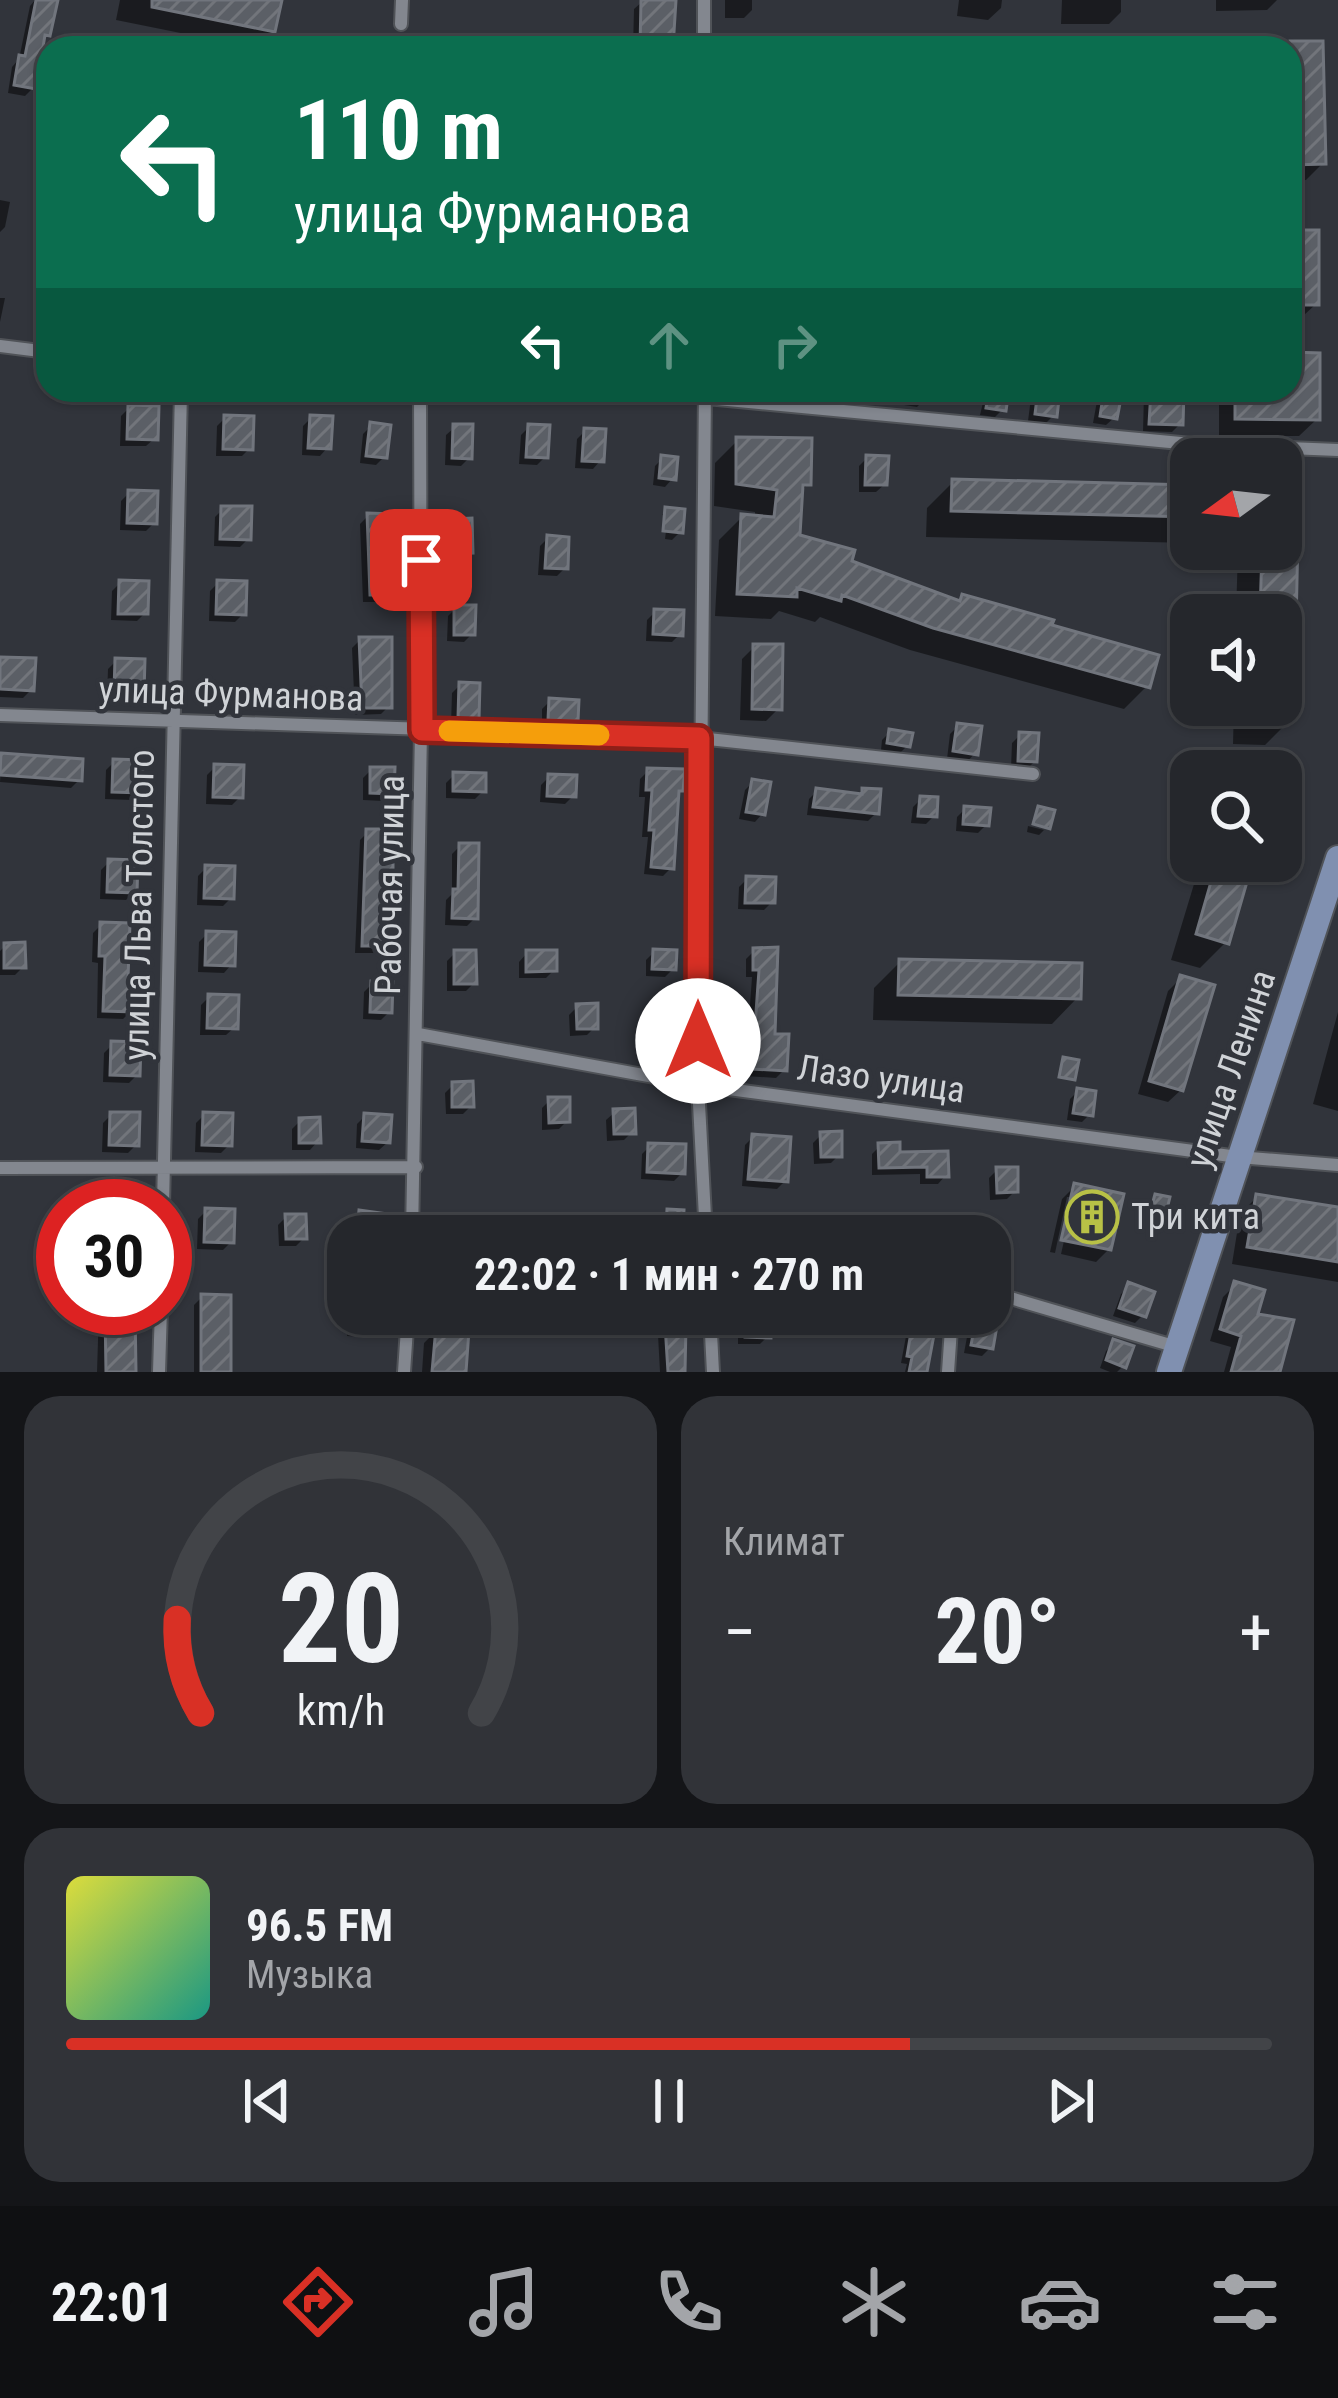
<!DOCTYPE html>
<html lang="ru">
<meta charset="utf-8">
<style>
:root{--surface:#25272c;--page:#313338;--text:#f1f3f6;--muted:#a3a5a9;--line:#424448;--accent:#d93025}
body{margin:0;font-family:"Roboto Condensed",sans-serif;background:var(--page);color:var(--text);height:100vh;display:flex;flex-direction:column;font-size:45px;white-space:nowrap}
*{box-sizing:border-box;margin:0}
p{font-size:39px;color:var(--muted)}
.icon{flex:none;width:66px;height:66px;fill:none;stroke:currentColor;stroke-width:2;stroke-linecap:round;stroke-linejoin:round}
.map{position:relative;height:1372px;overflow:hidden}
.sheet{display:flex;flex-direction:column;gap:24px;padding:24px;background:#141518;flex:1}
.sheet>*{flex:none}
.guide{position:absolute;left:36px;top:36px;width:1266px;height:366px;border-radius:36px;box-shadow:0 3px 9px #0004,0 0 0 3px var(--line);background:#0b6e4f;color:#fff;overflow:hidden}
.needle{width:78px;rotate:255deg}
.fabs{position:absolute;left:1170px;top:438px;display:grid;gap:24px}
.fabs a{display:grid;place-items:center;width:132px;height:132px;border-radius:24px;background:var(--surface);box-shadow:0 3px 9px #0004,0 0 0 3px var(--line);font-size:60px}
.speed{position:absolute;left:36px;top:1179px;display:flex;gap:24px;font-size:60px;font-weight:700;text-align:center}
.speed>*{display:grid;place-content:center;width:156px;height:156px;border-radius:50%;background:var(--surface);box-shadow:0 3px 9px #0004,0 0 0 3px var(--line);line-height:1}
.speed .limit{border:18px solid #d22;background:#fff;color:#111}
.pin{position:absolute;display:grid;place-items:center;width:102px;height:102px;color:#fff;margin:-51px;border-radius:24px;box-shadow:0 6px 18px #0006}
.me{position:absolute;width:132px;margin:-66px;rotate:0deg;stroke-linejoin:round;filter:drop-shadow(0 0 9px #0008)}
.turn{display:flex;align-items:center;gap:42px;height:252px;padding:0 60px;font-size:54px}
.turn .icon{width:156px;height:156px;stroke-width:2.5}
.turn b{display:block;font-size:84px;line-height:102px}
.lanes{display:flex;align-items:center;height:114px;padding:0 60px;background:#0003;justify-content:center;gap:60px;direction:ltr}
.lanes .off{opacity:.35}
.big{font-size:90px;font-weight:700;line-height:1.1}
.sheet .tile{flex:1;display:flex;flex-direction:column;justify-content:center;gap:18px;min-width:0;padding:0 42px;border-radius:36px;background:var(--page)}
.sheet .dial{align-items:center;gap:0}
.dial svg{height:312px;overflow:visible;fill:none;stroke:var(--line);stroke-width:7;stroke-linecap:round;text-anchor:middle}
.dial text{fill:var(--text);stroke:none}
.song{display:flex;align-items:center;gap:36px}
.cover{width:144px;height:144px;border-radius:18px;background:linear-gradient(135deg,hsl(60 70% 55%),hsl(170 70% 35%))}
.played{height:12px;border-radius:6px;background:linear-gradient(90deg,var(--accent) 70%,var(--line) 70%)}
.keys{display:flex;justify-content:space-around;direction:ltr}
.heat{display:flex;justify-content:space-between;align-items:center;font-size:66px;direction:ltr}
.sheet .tiles{flex:1;display:grid;gap:24px;grid-template-columns:1fr 1fr}
.tile:last-child{grid-column:span 2}
.trip{position:absolute;left:327px;top:1215px;width:684px;height:120px;border-radius:36px;background:var(--surface);box-shadow:0 3px 9px #0004,0 0 0 3px var(--line);font-weight:700;line-height:120px;text-align:center}
.dock{display:flex;height:192px;justify-content:space-around;align-items:center;background:#0f1012;color:var(--muted)}
.dock .icon{width:84px;height:84px}
.dock .current{color:var(--accent)}
.dock b{font-size:54px;color:var(--text)}
.map>svg:first-child{display:block}
</style>
<div class="map">
<svg width="1338" height="1372" viewBox="0 0 1338 1372">
<defs>
<pattern id="building-hatch" width="6" height="6" patternUnits="userSpaceOnUse" patternTransform="scale(3)"><rect width="6" height="6" fill="#5b5f66"/><path d="M-1 1l2-2M0 6l6-6M5 7l2-2" fill="none" stroke="#72757b"/></pattern>
</defs>
<rect width="100%" height="100%" fill="#31343b"/>
<!-- shadow -->
<path fill="#0007" d="M35 0H55L47 34 41 41 33 88 25 96 8 93 12 67 19 59 30 6Z
M120 0H279L273 30 255 48 116 20Z
M725 0H752V10L744 18H725Z
M959 0H1002L1001 8 988 20 957 16Z
M1062 0H1121V12L1109 24H1061Z
M1216 0H1277L1267 10 1216 11Z
M643 1 670 48H633L634 9Z
M1320 44 1323 163 1306 180 1290 181V48H1234Z
M0 200 10 202 5 227 0 232Z
M1290 233 1316 304 1303 316H1290Z
M43 296H48V334L33 333 35 304Z
M0 298H5L0 322Z
M1290 355 1317 419 1299 436H1219V402H1205V390H1290Z
M906 390H926L925 399 917 407 904 405Z
M986 390H1006L1003 409 995 417 980 415Z
M1032 390H1057L1054 415 1046 423 1028 421Z
M1148 390H1181L1180 424 1172 432 1143 431 1144 394Z
M1105 393 1115 417 1106 425 1093 423 1097 401Z
M129 408 155 438 146 446H120L121 416Z
M225 418 250 448 242 456H216L217 426Z
M311 418 328 447 320 456 302 455 303 426Z
M371 426 384 457 376 465 360 463 363 434Z
M455 427 469 458 461 466 445 465 446 435Z
M529 427 545 457 537 465 519 464 521 435Z
M585 431 601 460 593 469 575 468 577 439Z
M738 440 808 484 800 492 797 538 848 563 957 603 963 597 1049 627 1147 686 1124 709 910 650 820 617 815 622 779 611 771 619 715 616 719 540 742 517 755 518V512L714 506 715 463Z
M663 458 673 478 665 487 653 485 655 466Z
M867 458 885 484 876 492H859V466Z
M953 482 1191 488V543L926 537 927 508Z
M1281 490 1291 719 1265 745 1233 744 1234 705H1281V615H1236L1238 549H1281Z
M129 493 154 523 146 531 120 530 121 501Z
M223 509 248 539 240 547 214 546 215 517Z
M667 510 680 532 672 540 665 539 668 515H662Z
M368 516 390 594 382 602H363L360 524Z
M455 522 470 552 462 560H449L447 530Z
M548 538 565 568 557 576 538 575 540 546Z
M120 583 145 613 137 621 111 620 112 591Z
M218 583 243 614 235 622 209 621 210 591Z
M456 608 472 634 464 642 447 641 448 616Z
M655 612 680 634 672 642 646 641 647 620Z
M360 640 389 706 381 714 355 715 352 648Z
M754 647 779 708 766 721 740 720 742 659Z
M0 660 31 690 23 698 0 697Z
M116 661 141 691 133 699 107 698 108 669Z
M460 685 476 718 468 726 451 725 452 693Z
M550 701 575 720 567 728 542 727V709Z
M958 726 975 753 967 762 947 759 950 734Z
M890 732 908 745 900 753 881 750 882 740Z
M1020 735 1035 761 1027 769 1011 768 1012 743Z
M2 756 79 780 71 788 0 782Z
M1249 761 1277 770V771H1239Z
M114 762 139 792 131 800 105 799 106 770Z
M215 767 240 797 232 805 206 804 207 775Z
M371 770 391 793 383 801 363 800V778Z
M648 771 676 794 671 868 663 876 644 874 648 837H642L645 797H639L640 779Z
M454 775 483 791 475 799 446 798V783Z
M549 777 573 796 565 804 540 802 541 785Z
M753 782 763 813 755 822 739 819 745 790Z
M817 791 858 796 864 791 876 813 868 821 807 815 809 799Z
M921 799 934 816 926 824 911 823 913 807Z
M965 809 986 825 978 833 956 831 957 817Z
M1028 826 1044 830 1039 835 1027 832Z
M368 832 390 945 382 953H355L360 840Z
M460 846 475 918 467 926 445 925 446 900 452 894V854Z
M1201 861H1250L1226 942 1200 968 1171 960Z
M109 862 134 892 126 900 100 899 101 870Z
M206 868 231 898 223 906 197 905 198 876Z
M747 879 772 902 764 910 738 909 739 887Z
M101 925 125 982 131 1011 123 1019 97 1018 98 963 92 962 93 933Z
M207 934 232 964 224 973 198 972 199 942Z
M5 946 23 967 15 975H0V951Z
M775 950 772 1036 784 1070 776 1078 745 1076 752 977H746V959L754 951Z
M654 952 673 969 665 977 646 976V960Z
M455 953 474 983 466 991H447V961Z
M527 953 554 970 546 978H519V962Z
M900 962 1078 997 1052 1024 873 1020 874 988Z
M1181 978V1090L1168 1102 1138 1094 1168 991Z
M372 984 389 1012 381 1020 363 1019 364 992Z
M209 997 235 1027 226 1035H200L201 1005Z
M577 1007 595 1027 587 1035 570 1036 569 1015Z
M1338 1012V1111L1313 1104Z
M652 1016 671 1041 663 1049 643 1048 644 1024Z
M112 1045 137 1075 129 1083 103 1082 104 1053Z
M453 1085 471 1106 463 1114H446L445 1093Z
M1078 1091 1090 1114 1082 1122 1067 1120 1070 1099Z
M550 1100 567 1121 559 1129 542 1130V1108Z
M615 1112 632 1132 624 1140 607 1141 606 1120Z
M111 1115 136 1145 128 1153 102 1152 103 1123Z
M204 1115 229 1145 221 1153 195 1152 196 1123Z
M365 1116 388 1142 379 1150 356 1148 357 1124Z
M300 1121 318 1141 310 1150H292V1129Z
M821 1135 839 1155 831 1163 814 1164 813 1143Z
M753 1137 785 1181 777 1189 742 1186 745 1145Z
M650 1146 682 1173 674 1181 641 1179 642 1154Z
M880 1146 897 1155 945 1154 946 1175 938 1184H920V1174L872 1175V1154Z
M997 1170 1015 1191 1007 1199 990 1200 989 1178Z
M1075 1186 1109 1249 1096 1262 1061 1254 1074 1197H1067L1055 1253 1050 1252 1062 1199Z
M1156 1197 1162 1216 1154 1224 1144 1221 1148 1205Z
M1257 1197 1338 1210V1282L1232 1264 1240 1214Z
M206 1211 231 1242 223 1250 197 1249 198 1219Z
M668 1212 680 1229 672 1236H659L660 1220Z
M360 1214 383 1233 380 1236H351L352 1222Z
M286 1217 304 1238 296 1246H279L278 1225Z
M1235 1285 1254 1316 1290 1322 1277 1372H1224L1231 1347 1210 1341 1223 1297Z
M1129 1286 1143 1315 1135 1323 1113 1316 1121 1294Z
M202 1297 228 1298V1372H194V1305Z
M99 1308H133L131 1372H97Z
M349 1314H384L383 1330 375 1338 347 1336Z
M978 1314H983L990 1348 982 1356 964 1353 970 1321Z
M746 1317 768 1336 760 1344H738V1325Z
M914 1324 932 1327 924 1372H905L907 1364 901 1363 907 1331Z
M666 1327 683 1328V1372H660L658 1335Z
M437 1330 466 1332 463 1372H422L424 1343Z
M1114 1343 1123 1366 1117 1372H1110L1100 1368 1106 1351Z"/>
<!-- building -->
<path fill="url(#building-hatch)" stroke="#71757d" stroke-width="3" d="M36 0H58L50 36 45 35 36 89 14 85 19 55 25 56Z
M152 0H282L275 32 152 7Z
M641 0H676L673 48H640Z
M1290 41H1323L1326 164 1290 165Z
M1290 230H1319V305H1290Z
M1290 352 1320 353V420L1235 419V390H1290Z
M989 390H1009L1006 411 986 408Z
M1038 390H1060L1057 417 1035 414Z
M1104 390 1122 393 1117 419 1100 416Z
M1151 390H1184L1183 425 1149 424Z
M128 405 159 406 158 440 127 439Z
M224 415 254 416 253 450 223 449Z
M310 415 333 416 331 449 308 448Z
M370 422 391 425 387 458 366 456Z
M453 424H473L472 459 452 458Z
M528 424 550 425 548 458 526 457Z
M584 428 606 429 604 462 582 461Z
M736 437 812 438 811 485H803L800 535 855 550 852 561 960 601 962 594 1054 620 1052 625 1159 655 1150 688 933 628 842 595 841 601 797 588V597L737 594 741 514 774 517 777 490 736 484Z
M661 455 678 457 676 480 659 478Z
M866 455 889 456 887 485H865Z
M952 479 1191 485V517L951 511Z
M1281 487H1299L1294 720 1258 719V705H1281V615H1260L1262 549H1281Z
M128 490 158 491 157 524 127 523Z
M221 506H252L251 540 220 539Z
M665 507 685 509 683 533 663 531Z
M367 513 394 514 393 595H370Z
M472 518 473 553 455 554 454 519Z
M547 535 569 537 568 569 545 568Z
M119 580 149 581 148 614H118Z
M217 580 247 581 246 615 216 614Z
M454 605H476L475 635H454Z
M654 609 684 610 683 636 653 634Z
M359 637H392V708H362Z
M753 644H783L782 710 752 709Z
M0 657 36 658 34 691 0 689Z
M115 658 145 659 144 692 114 691Z
M459 682 480 683 479 719 458 718Z
M549 698 579 700 578 721 548 720Z
M957 723 982 726 978 755 953 751Z
M889 729 913 733 910 747 887 743Z
M1019 732 1039 733 1037 762 1018 761Z
M1 753 83 759 82 781 0 775Z
M113 759 143 760 142 793 112 792Z
M214 764 244 765 243 798 213 797Z
M370 767H395L394 794 370 793Z
M647 768 685 769 683 791H679L674 869 651 867 654 830H649L652 790H646Z
M453 772 486 773V792L453 791Z
M548 774 577 775 576 797 547 796Z
M752 779 771 782 765 815 746 812Z
M816 788 862 794V788L881 789 879 814 813 807Z
M920 796 938 797 937 817 918 816Z
M964 806 991 808 989 826 963 824Z
M1038 806 1055 810 1050 829 1033 824Z
M366 829H393V946H362Z
M459 843H479L478 919 452 918 453 889H458Z
M108 859 138 860 137 893 107 892Z
M1217 861H1253L1229 944 1196 934Z
M205 865 235 866 234 899 204 898Z
M746 876 776 877 775 903H745Z
M100 922 130 923 128 979H135L134 1012 103 1011 105 956H99Z
M206 931 236 932 235 966 205 965Z
M25 942 26 968H4V943Z
M778 947 775 1034H789L787 1071 752 1069 759 970H753V948Z
M653 949 677 950 676 970 652 969Z
M454 950H476L477 984H454Z
M526 950H557V971L526 972Z
M899 959 1082 963 1081 999 898 995Z
M1180 975 1215 985 1183 1091 1149 1081Z
M371 981 393 982 392 1013 370 1012Z
M208 994 239 995 238 1029 207 1028Z
M598 1003V1029H577L576 1004Z
M651 1013 675 1014 674 1042 650 1041Z
M111 1041 141 1042 140 1076 110 1075Z
M1063 1057 1079 1060 1075 1080 1059 1077Z
M473 1081 474 1107H452V1082Z
M1077 1088 1096 1091 1093 1116 1073 1113Z
M548 1097H570V1122L549 1123Z
M635 1108 636 1134H614L613 1109Z
M110 1112H140L139 1146 109 1145Z
M203 1112 233 1113 232 1146 202 1145Z
M364 1113 392 1115 390 1143 362 1141Z
M320 1117 321 1143H299V1118Z
M842 1131V1157H821L820 1132Z
M752 1134 791 1137 788 1182 748 1179Z
M900 1142V1152L948 1151 949 1177H927V1167L879 1168 878 1143Z
M648 1143 686 1144 685 1174 647 1172Z
M996 1167H1018V1192L997 1193Z
M1074 1183 1124 1194 1111 1250 1061 1240Z
M1155 1194 1170 1197 1165 1217 1150 1213Z
M1256 1194 1338 1207V1262L1247 1247Z
M205 1208 235 1209 234 1243 204 1242Z
M667 1209 684 1210 683 1230 666 1229Z
M359 1210 388 1214 386 1234 357 1231Z
M285 1214H306L307 1239H286Z
M1234 1281 1265 1290 1258 1314 1294 1320 1280 1372H1231L1241 1336 1220 1329Z
M1128 1282 1155 1292 1146 1317 1119 1308Z
M201 1294 231 1295V1372H201Z
M105 1308H135L136 1372H106Z
M355 1314H387L386 1331 354 1329Z
M745 1314 772 1315 771 1338 745 1337Z
M977 1314H999L993 1349 971 1345Z
M913 1320 936 1324 927 1372H909L912 1357 907 1356Z
M665 1324 686 1325 685 1372H668Z
M436 1327 469 1330 466 1372H432Z
M1113 1339 1134 1346 1126 1368 1106 1360Z"/>
<g fill="none" stroke-linecap="round" stroke-linejoin="round">
<!-- minor casing -->
<g stroke="#505358" stroke-width="16">
<path id="minor" d="M704 0V48
M401 24 402 0
M0 346 48 352
M623 390 1191 444 1338 450
M705 390 698 1085 706 1236
M0 715 699 738 1033 774
M418 1034 698 1085 1238 1157 1338 1165
M0 1168 416 1167
M163 1206 181 390
M412 1236 421 730 420 390
M990 1292 1177 1347
M710 1314 713 1372
M159 1372 161 1308
M404 1372 408 1314
M948 1372 952 1314"/>
</g>
<!-- secondary casing -->
<g stroke="#505358" stroke-width="28">
<path id="secondary" d="M1169 1372 1338 858"/>
</g>
<!-- minor -->
<use href="#minor" stroke="#83878f" stroke-width="12"/>
<!-- secondary -->
<use href="#secondary" stroke="#8090b0" stroke-width="24"/>
</g>
<g fill="none" stroke-linecap="round" stroke-linejoin="round">
<!-- route casing -->
<g stroke="#8d1f18" stroke-width="30">
<path id="route" d="M421 560 422 730 699 738 698 1041"/>
</g>
<!-- route -->
<use href="#route" stroke="#d93025" stroke-width="21"/>
<!-- slow -->
<path stroke="#f59e0b" stroke-width="21" d="M449 731 599 735"/>
</g>
<!-- icons -->
<defs>
<g id="building-ring" transform="scale(2.7)"><circle r="9.5" fill="#31343b" stroke="#b8c146" stroke-width="1.5"/><path d="M-4-6H4V6H1V3H-1V6H-4ZM-2.5-4.3h1.7v1.8h-1.7ZM.8-4.3h1.7v1.8H.8ZM-2.5-1h1.7V.8h-1.7ZM.8-1h1.7V.8H.8Z" fill="#b8c146"/></g>
</defs>
<g fill-rule="evenodd">
<use href="#building-ring" x="1092" y="1217"/>
</g>
<g text-anchor="middle" dominant-baseline="central" stroke-width="9" stroke-linejoin="round" paint-order="stroke">
<!-- street labels -->
<g font-size="36" fill="#d0d3d7" stroke="#31343b">
<text transform="translate(231 694) rotate(2)">улица Фурманова</text>
<text transform="translate(390 885) rotate(-89)">Рабочая улица</text>
<text transform="translate(139 905) rotate(-89)">улица Льва Толстого</text>
<text transform="translate(1231 1069) rotate(-71)">улица Ленина</text>
<text transform="translate(881 1079) rotate(8)">Лазо улица</text>
</g>
<!-- poi labels -->
<g font-size="36" fill="#d0d3d7" stroke="#31343b" text-anchor="start">
<text x="1131" y="1217">Три кита</text>
</g>
</g>
</svg>
<div class="fabs">
<a><svg class="needle" viewBox="-14 -14 28 28"><path d="M0-13l5 13h-10z" fill="#e53935"/><path d="M0 13l5-13h-10z" fill="#a3a5a9"/></svg></a>
<a><svg class="icon" aria-label="sound" viewBox="0 0 24 24"><path d="M4 9h4l5-4v14l-5-4H4zM17 9q2 3 0 6"/></svg></a>
<a><svg class="icon" aria-label="search" viewBox="0 0 24 24"><circle cx="10" cy="10" r="6"/><path d="M15 15l6 6"/></svg></a>
</div>
<div class="speed"><div class="limit">30</div></div>
<div class="pin" style="left:421px;top:560px;background:#d93025"><svg class="icon" aria-label="arrive" viewBox="0 0 24 24"><path d="M6 21V4h12l-3 4 3 4H6"/></svg></div>
<svg class="me" style="left:698px;top:1041px" viewBox="-20 -20 40 40"><circle r="19" fill="#fff"/><path d="M0-13L10 11 0 6-10 11z" fill="#d93025"/></svg>
<div class="trip">22:02 · 1 мин · 270 m</div>
<div class="guide">
<div class="turn"><svg class="icon" aria-label="left" viewBox="0 0 24 24"><path d="M17 20v-9H6M10 6l-5 5 5 5"/></svg><div><b>110 m</b>улица Фурманова</div></div>
<div class="lanes"><svg class="icon" aria-label="left" viewBox="0 0 24 24"><path d="M17 20v-9H6M10 6l-5 5 5 5"/></svg><svg class="icon off" aria-label="ahead" viewBox="0 0 24 24"><path d="M12 20V5M6 11l6-6 6 6"/></svg><svg class="icon off" aria-label="right" viewBox="0 0 24 24"><path d="M7 20v-9h11M14 6l5 5-5 5"/></svg></div>
</div>
</div>
<section class="sheet">
<div class="tiles">
<div class="tile dial"><svg viewBox="0 0 100 80">
<path d="M14 69A42 42 0 1 1 86 69"/>
<path d="M14 69A42 42 0 0 1 8 45" stroke="#d93025"/>
<text x="50" y="56" font-size="32" font-weight="700">20</text>
<text x="50" y="72" font-size="11">km/h</text>
</svg></div>
<div class="tile"><p>Климат</p>
<div class="heat"><a>−</a><b class="big">20°</b><a>+</a></div>
</div>
<div class="tile">
<div class="song"><i class="cover"></i><div><b>96.5 FM</b><p>Музыка</p></div></div>
<div class="played"></div>
<div class="keys"><svg class="icon" aria-label="previous" viewBox="0 0 24 24"><path d="M18 5L8 12l10 7zM5 5v14"/></svg><svg class="icon" aria-label="pause" viewBox="0 0 24 24"><path d="M8 5v14M16 5v14"/></svg><svg class="icon" aria-label="next" viewBox="0 0 24 24"><path d="M6 5l10 7-10 7zM19 5v14"/></svg></div>
</div>
</div>
</section>
<nav class="dock">
<b>22:01</b>
<svg class="icon current" aria-label="directions" viewBox="0 0 24 24"><path d="M12 3l9 9-9 9-9-9zM9 14v-3h6M13 9l2 2-2 2"/></svg>
<svg class="icon" aria-label="music" viewBox="0 0 24 24"><path d="M9 18V5l10-2v13"/><circle cx="6" cy="18" r="3"/><circle cx="16" cy="16" r="3"/></svg>
<svg class="icon" aria-label="phone" viewBox="0 0 24 24"><path d="M5 4h4l2 5-3 2q2 4 5 5l2-3 5 2v4C11 20 4 13 5 4z"/></svg>
<svg class="icon" aria-label="climate" viewBox="0 0 24 24"><path d="M12 3v18M4 7l16 10M4 17L20 7"/></svg>
<svg class="icon" aria-label="car" viewBox="0 0 24 24"><path d="M5 17H2v-5l4-1 3-4h7l3 4 3 1v5h-3M9 17h6M6 11h13"/><circle cx="7" cy="17" r="2"/><circle cx="17" cy="17" r="2"/></svg>
<svg class="icon" aria-label="filters" viewBox="0 0 24 24"><path d="M4 7h16M4 17h16"/><circle cx="9" cy="7" r="2"/><circle cx="15" cy="17" r="2"/></svg>
</nav>
